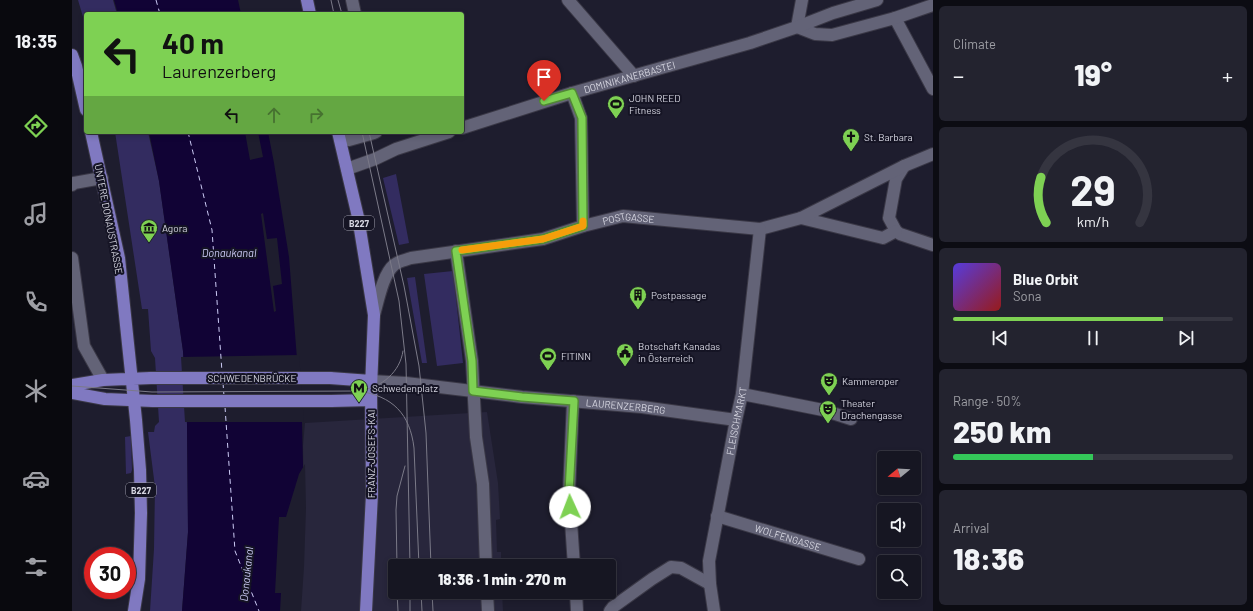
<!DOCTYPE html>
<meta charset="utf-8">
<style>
:root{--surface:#161622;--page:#23232f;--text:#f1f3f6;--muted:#9e9fa5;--line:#353540;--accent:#7ed153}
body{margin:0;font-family:Barlow,sans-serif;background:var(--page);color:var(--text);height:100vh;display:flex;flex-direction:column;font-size:15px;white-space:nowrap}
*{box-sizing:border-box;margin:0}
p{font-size:13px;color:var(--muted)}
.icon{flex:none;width:22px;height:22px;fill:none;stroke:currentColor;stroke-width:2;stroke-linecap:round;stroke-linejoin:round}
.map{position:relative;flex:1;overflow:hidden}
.sheet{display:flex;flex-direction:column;gap:6px;padding:6px;background:#0c0c13;width:320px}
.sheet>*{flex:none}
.hud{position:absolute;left:12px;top:12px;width:380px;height:122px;border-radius:4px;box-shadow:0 2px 6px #0003,0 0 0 1px var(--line);background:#7ed153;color:#111;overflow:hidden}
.needle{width:26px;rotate:252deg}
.buttons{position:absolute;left:805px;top:451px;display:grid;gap:8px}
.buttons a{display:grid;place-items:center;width:44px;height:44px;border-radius:4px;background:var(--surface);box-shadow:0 2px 6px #0003,0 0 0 1px var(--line);font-size:20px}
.speed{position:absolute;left:12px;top:547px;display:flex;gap:8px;font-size:20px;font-weight:700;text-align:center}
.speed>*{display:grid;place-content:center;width:52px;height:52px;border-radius:50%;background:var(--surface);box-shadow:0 2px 6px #0003,0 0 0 1px var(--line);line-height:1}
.speed .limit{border:6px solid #d22;background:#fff;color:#111}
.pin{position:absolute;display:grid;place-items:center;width:34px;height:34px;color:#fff;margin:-41px -17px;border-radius:50% 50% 50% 0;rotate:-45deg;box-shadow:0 0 4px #0007}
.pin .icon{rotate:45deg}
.me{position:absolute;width:44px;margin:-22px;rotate:358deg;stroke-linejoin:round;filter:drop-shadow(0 0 3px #0008)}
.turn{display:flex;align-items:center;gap:14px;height:84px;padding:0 12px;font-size:18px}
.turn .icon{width:52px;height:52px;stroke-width:2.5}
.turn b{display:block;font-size:28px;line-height:34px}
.lanes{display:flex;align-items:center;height:38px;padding:0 12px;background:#0003;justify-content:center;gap:20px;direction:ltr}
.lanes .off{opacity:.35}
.big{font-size:30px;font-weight:800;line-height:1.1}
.sheet .tile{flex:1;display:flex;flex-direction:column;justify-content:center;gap:6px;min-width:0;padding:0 14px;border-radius:6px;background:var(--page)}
.sheet .dial{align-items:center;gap:0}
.dial svg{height:104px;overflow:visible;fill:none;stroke:var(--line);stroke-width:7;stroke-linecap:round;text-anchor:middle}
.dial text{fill:var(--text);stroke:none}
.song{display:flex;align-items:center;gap:12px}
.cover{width:48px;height:48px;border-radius:6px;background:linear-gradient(135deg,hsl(250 70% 55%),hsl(0 70% 35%))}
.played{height:4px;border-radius:2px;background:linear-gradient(90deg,var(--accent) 75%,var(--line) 75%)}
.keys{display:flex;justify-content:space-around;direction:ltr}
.heat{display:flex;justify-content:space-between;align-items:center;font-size:22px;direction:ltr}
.charge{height:6px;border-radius:3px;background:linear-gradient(90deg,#34c759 50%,var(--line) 0)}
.trip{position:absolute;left:316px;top:559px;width:228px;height:40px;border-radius:4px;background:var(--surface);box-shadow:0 2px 6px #0003,0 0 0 1px var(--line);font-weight:800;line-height:40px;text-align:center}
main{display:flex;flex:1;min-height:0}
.tab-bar{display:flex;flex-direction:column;width:72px;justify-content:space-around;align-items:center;background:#09090e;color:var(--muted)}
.tab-bar .icon{width:28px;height:28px}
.tab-bar .selected{color:var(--accent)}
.tab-bar b{font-size:18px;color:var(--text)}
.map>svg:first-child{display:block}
</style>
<main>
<nav class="tab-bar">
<b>18:35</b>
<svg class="icon selected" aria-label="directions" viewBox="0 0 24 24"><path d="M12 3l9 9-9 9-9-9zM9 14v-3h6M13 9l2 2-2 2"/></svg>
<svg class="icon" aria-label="music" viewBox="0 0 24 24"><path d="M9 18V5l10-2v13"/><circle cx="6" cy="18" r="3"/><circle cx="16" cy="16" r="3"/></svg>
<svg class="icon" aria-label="phone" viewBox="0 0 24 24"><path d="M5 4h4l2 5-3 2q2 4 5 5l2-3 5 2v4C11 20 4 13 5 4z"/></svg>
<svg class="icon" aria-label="climate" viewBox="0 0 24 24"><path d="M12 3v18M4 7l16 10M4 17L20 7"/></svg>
<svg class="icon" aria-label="car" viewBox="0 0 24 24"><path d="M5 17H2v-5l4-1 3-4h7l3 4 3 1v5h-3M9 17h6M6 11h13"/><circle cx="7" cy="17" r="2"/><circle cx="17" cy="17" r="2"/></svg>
<svg class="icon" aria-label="filters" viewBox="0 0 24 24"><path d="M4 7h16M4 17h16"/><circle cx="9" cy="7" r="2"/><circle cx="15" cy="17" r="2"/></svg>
</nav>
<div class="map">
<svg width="861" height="611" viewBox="0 0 861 611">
<rect width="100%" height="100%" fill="#1e1d2e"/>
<!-- built -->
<path fill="#28263c" d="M415 412 426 483 428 519 424 520 425 552H429V566H323V592H430L431 611H227L232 508 231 446 233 423Z"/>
<!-- green -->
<path fill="#332c60" d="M6 0H41L45 14H14V27Z
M43 132H76L87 181 111 351 115 424 116 532 110 611H78L82 549 83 487 76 432H82L83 426 87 422 83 358 79 351 76 309H70Z
M324 174 337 243 327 245 311 178Z
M381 271 391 363 365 366 352 274Z
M343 277 355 363H350L335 278Z
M59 436 60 470 59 473 54 474 53 437Z"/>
<!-- water -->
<path fill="#110335" d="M42 0H166L169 14H46Z
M77 132H196L202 163 217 257 230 423 232 508 227 611H110L116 532 115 424 111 351 87 181Z"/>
<!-- pier -->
<path fill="#1e1d2e" d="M173 132H186L191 157 178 160Z
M191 213 195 239 205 238 210 284 201 286 204 311 202 312 189 214Z
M227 355 232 422H113L109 357Z
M233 464 234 508 232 567 229 611H208L209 593H203L207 517H214L227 474Z"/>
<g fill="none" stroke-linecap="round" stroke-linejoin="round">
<!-- ferry -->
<path stroke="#cccbf5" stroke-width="1" stroke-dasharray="5 4" stroke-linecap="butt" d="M84 0 88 14
M116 132 140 230 150 372
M151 383 152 396
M153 407 163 551 187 611"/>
<!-- minor casing -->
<g stroke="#3a3846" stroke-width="14">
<g id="minor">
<path d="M280 0 283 14"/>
<path d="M496 0 562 76"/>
<path d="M823 18 861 89"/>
<path d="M725 27 743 34 760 35 823 18 861 5"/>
<path d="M725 27 730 0"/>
<path d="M500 93 509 118 511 226"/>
<path id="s1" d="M390 128 500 93 678 43 725 27 761 13 805 0"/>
<path d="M267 133 277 140 302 133 304 132"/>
<path d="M832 166 824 179 817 218 824 231 828 234 861 245"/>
<path d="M275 169 303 159 324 149 377 132"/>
<path d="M0 185 2 183 30 178"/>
<path d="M729 218 811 238 824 231"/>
<path d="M384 251 400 361 404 437 411 484 414 566"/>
<path d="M0 258 12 346 31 380"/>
<path id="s2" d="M302 315C306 301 311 274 322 265 326 261 334 260 339 258L471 239 511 226 551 216 688 229 729 218 832 166 861 154"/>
<path id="s3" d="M299 381 334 383 450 397 570 407 664 420"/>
<path d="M670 394 751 410 779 419"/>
<path d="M501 401 497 492 502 566"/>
<path id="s4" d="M645 516 787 559"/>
<path d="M415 592 416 611"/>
<path d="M504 592 505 611"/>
<path d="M538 611 541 607 580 579 599 567 609 568 638 584"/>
<path id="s5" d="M642 611 638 584 637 561 664 420 670 394 688 229"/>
</g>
</g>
<!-- major casing -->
<g stroke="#3a3846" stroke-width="14">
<path id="major" d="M235 0 238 14
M0 55 4 66 14 110
M19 132 47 258 64 420 68 470 69 513 67 579 62 611
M266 132 286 217 302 315 299 388 300 494 294 611
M258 378 299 381
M0 385 31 380 79 378
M0 393 33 399 81 401
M259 401 299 400"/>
</g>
<!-- minor -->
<use href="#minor" stroke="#636377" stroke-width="12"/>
<!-- major -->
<use href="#major" stroke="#8079c1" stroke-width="12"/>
<!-- tram -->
<path stroke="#7b7a88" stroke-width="1" d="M259 0 262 14
M266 0 270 14
M290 132 327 301 334 364 338 566
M297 132 332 286 347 366 354 433 359 566
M0 386 80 392 286 391C321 396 338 414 342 448L347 566
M290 390C310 387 328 372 331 351
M325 566 324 510 325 496 333 466
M325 592 326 611
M338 592V611
M349 592 350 611
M360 592 361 611"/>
<!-- major-bridge casing -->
<g stroke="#3a3846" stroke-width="14" stroke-linecap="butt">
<path id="major-bridge" d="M79 378H258
M81 401H259"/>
</g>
<!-- major-bridge -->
<use href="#major-bridge" stroke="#8079c1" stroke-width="12"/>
</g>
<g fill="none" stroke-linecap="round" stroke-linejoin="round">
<!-- route casing -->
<g stroke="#528836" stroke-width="10">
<path id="route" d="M472 101 500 93 510 118 511 226 471 239 384 251 400 361 401 391 450 397 502 401 497 492 498 507"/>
</g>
<!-- route -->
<use href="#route" stroke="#7ed153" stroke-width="7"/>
<!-- slow -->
<path stroke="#f59e0b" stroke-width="7" d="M390 250 471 239 511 226V221"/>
</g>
<!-- icons -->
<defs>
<g id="stadium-pin" transform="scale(0.9)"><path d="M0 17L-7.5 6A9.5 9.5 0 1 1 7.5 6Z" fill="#7ed153" stroke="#151424"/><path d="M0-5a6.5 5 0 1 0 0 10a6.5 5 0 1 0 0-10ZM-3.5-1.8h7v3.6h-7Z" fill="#111"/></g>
<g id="church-pin" transform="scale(0.9)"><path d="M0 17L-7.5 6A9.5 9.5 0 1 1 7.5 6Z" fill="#7ed153" stroke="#151424"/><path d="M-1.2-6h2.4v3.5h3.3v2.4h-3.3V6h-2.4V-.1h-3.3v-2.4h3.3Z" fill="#111"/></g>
<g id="museum-pin" transform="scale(0.9)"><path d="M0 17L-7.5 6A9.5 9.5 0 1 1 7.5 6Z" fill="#7ed153" stroke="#151424"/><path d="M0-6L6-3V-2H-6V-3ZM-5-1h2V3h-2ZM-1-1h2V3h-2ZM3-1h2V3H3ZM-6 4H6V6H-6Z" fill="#111"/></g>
<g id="building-pin" transform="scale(0.9)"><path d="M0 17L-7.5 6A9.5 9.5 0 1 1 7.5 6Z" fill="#7ed153" stroke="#151424"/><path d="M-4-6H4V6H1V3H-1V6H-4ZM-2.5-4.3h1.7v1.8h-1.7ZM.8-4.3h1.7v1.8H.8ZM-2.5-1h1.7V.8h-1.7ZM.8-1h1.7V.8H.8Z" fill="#111"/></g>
<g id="civic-pin" transform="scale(0.9)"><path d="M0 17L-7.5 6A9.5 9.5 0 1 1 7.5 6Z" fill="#7ed153" stroke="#151424"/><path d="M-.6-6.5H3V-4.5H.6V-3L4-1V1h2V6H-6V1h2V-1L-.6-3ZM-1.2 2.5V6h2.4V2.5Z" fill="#111"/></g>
<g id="theatre-pin" transform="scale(0.9)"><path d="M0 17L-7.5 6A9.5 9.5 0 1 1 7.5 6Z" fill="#7ed153" stroke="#151424"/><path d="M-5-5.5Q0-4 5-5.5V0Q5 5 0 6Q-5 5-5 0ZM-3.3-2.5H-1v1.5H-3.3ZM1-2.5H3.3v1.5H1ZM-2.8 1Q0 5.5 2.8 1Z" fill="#111"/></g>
<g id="metro-pin" transform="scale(0.9)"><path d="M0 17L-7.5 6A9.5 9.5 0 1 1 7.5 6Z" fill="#7ed153" stroke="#151424"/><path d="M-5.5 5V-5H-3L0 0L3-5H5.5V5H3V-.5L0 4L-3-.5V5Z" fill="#111"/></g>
</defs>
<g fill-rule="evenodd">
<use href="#stadium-pin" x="544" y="104"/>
<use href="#church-pin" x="779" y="137"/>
<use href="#museum-pin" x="77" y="228"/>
<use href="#building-pin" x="566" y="295"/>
<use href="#civic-pin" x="553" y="352"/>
<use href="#stadium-pin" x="476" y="356"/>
<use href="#theatre-pin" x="757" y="381"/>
<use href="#metro-pin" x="287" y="388"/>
<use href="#theatre-pin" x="756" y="409"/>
</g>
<g text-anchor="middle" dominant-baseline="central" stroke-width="4" stroke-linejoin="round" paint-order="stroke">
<!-- shield labels -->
<g fill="#151424" stroke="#9b9ba8" stroke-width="1">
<rect x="272" y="216" width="30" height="14" rx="3"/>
<rect x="54" y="483" width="30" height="14" rx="3"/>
</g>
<g font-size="9" font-weight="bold" fill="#d5d5e0">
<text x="287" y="223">B227</text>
<text x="69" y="490">B227</text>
</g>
<!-- street labels -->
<g font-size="10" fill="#d5d5e0" stroke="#151424">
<text stroke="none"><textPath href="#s1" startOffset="175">DOMINIKANERBASTEI</textPath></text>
<text transform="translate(37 219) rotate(79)">UNTERE DONAUSTRASSE</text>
<text stroke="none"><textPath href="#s2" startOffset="295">POSTGASSE</textPath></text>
<text x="180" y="378">SCHWEDENBRÜCKE</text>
<text stroke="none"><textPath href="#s3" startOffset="256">LAURENZERBERG</textPath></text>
<text stroke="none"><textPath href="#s5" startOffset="193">FLEISCHMARKT</textPath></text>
<text transform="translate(299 454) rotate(-90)">FRANZ-JOSEFS-KAI</text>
<text stroke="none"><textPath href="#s4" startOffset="74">WOLFENGASSE</textPath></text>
</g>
<!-- poi labels -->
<g font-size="10" fill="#d5d5e0" stroke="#151424" text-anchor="start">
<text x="557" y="98">JOHN REED<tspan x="557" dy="12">Fitness</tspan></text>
<text x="792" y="137">St. Barbara</text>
<text x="90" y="228">Agora</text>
<text x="579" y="295">Postpassage</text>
<text x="566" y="346">Botschaft Kanadas<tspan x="566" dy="12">in Österreich</tspan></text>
<text x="489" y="356">FITINN</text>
<text x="770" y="381">Kammeroper</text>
<text x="300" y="388">Schwedenplatz</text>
<text x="769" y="403">Theater<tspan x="769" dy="12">Drachengasse</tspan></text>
</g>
<!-- water labels -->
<g font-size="11" font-style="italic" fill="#cccbf5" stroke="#151424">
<text x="157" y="252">Donaukanal</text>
<text transform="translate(174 574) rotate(-84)">Donaukanal</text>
</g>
</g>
</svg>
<div class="buttons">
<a><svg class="needle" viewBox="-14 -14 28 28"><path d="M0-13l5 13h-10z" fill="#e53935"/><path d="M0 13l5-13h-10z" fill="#9e9fa5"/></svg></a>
<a><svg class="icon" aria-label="sound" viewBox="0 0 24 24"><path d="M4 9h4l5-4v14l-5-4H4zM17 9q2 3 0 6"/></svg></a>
<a><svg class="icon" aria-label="search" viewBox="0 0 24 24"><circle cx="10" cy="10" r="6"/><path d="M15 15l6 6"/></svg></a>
</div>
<div class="speed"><div class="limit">30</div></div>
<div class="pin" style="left:472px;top:101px;background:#d93025"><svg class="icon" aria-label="arrive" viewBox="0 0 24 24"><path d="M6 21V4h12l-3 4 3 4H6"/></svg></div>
<svg class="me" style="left:498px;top:507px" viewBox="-20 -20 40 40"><circle r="19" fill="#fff"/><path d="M0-13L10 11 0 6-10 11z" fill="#7ed153"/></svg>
<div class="trip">18:36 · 1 min · 270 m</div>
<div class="hud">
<div class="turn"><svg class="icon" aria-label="left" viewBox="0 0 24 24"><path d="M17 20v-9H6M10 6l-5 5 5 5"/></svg><div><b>40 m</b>Laurenzerberg</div></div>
<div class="lanes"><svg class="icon" aria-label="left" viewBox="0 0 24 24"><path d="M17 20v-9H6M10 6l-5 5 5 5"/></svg><svg class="icon off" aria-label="ahead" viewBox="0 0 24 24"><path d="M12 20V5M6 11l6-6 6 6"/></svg><svg class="icon off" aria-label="right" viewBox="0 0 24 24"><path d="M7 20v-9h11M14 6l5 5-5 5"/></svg></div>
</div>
</div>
<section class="sheet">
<div class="tile"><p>Climate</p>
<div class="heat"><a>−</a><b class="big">19°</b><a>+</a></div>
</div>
<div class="tile dial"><svg viewBox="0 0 100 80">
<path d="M14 69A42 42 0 1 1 86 69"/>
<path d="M14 69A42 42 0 0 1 10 34" stroke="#7ed153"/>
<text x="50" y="56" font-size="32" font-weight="700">29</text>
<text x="50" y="72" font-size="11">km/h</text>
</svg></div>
<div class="tile">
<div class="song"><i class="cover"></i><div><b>Blue Orbit</b><p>Sona</p></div></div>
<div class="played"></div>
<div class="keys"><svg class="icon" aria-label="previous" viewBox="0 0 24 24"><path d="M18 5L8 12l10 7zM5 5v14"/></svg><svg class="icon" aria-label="pause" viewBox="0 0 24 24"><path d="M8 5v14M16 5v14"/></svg><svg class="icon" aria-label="next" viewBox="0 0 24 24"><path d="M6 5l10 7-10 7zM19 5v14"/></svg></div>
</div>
<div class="tile"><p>Range · 50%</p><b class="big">250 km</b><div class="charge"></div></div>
<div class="tile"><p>Arrival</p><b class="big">18:36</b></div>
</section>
</main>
